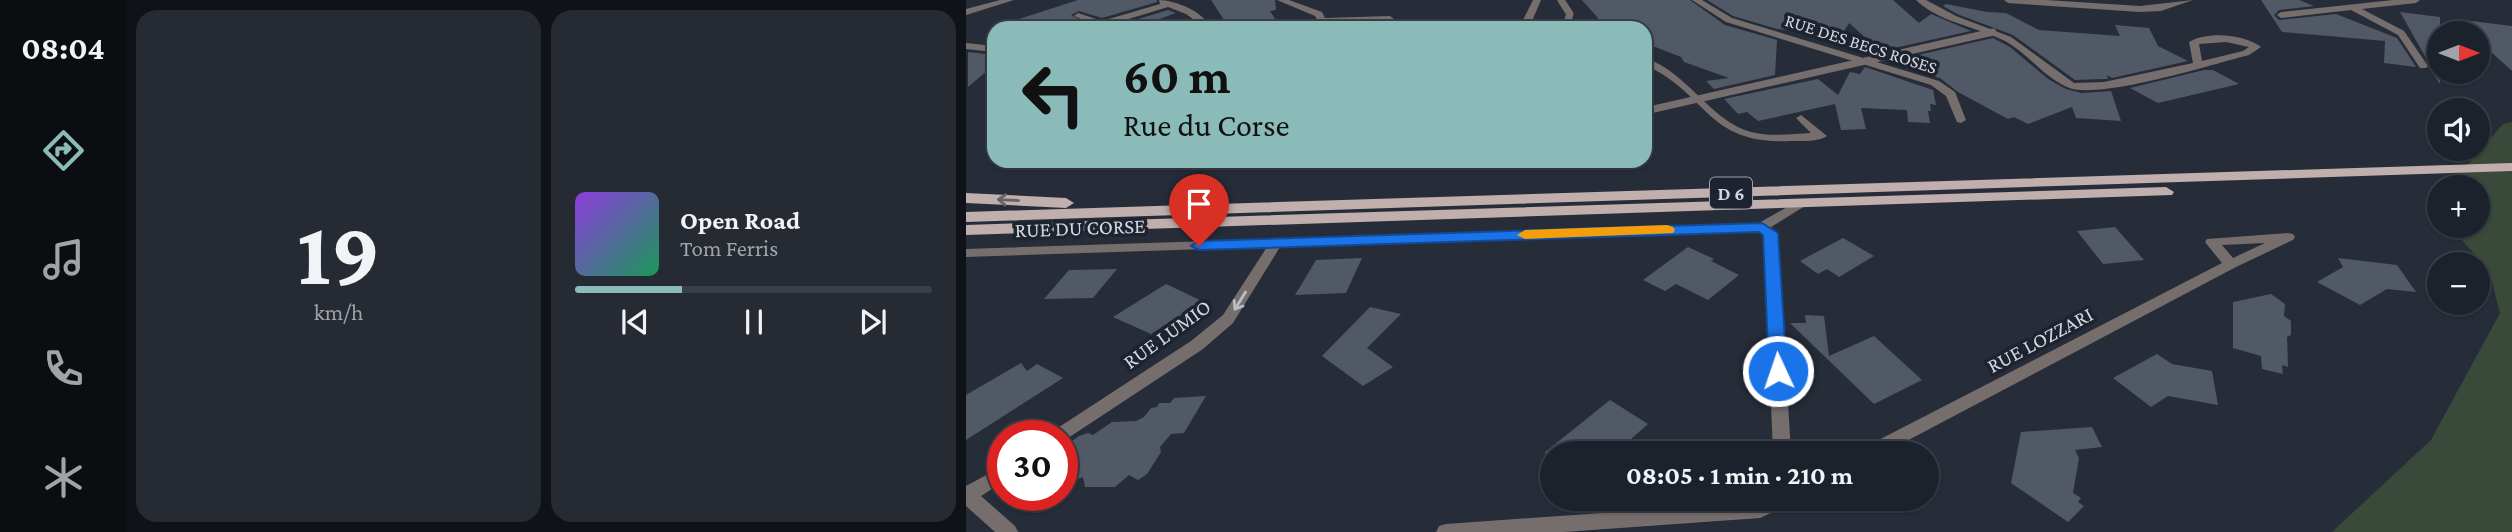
<!DOCTYPE html>
<meta charset="utf-8">
<style>
:root{--surface:#1c222b;--page:#252a33;--text:#f1f3f6;--muted:#a0a4a9;--line:#3a3f47;--accent:#8bbbb9}
body{margin:0;font-family:"Crimson Pro",serif;background:var(--page);color:var(--text);height:100vh;display:flex;flex-direction:column;font-size:26px;white-space:nowrap}
*{box-sizing:border-box;margin:0}
p{font-size:23px;color:var(--muted)}
.icon{flex:none;width:38px;height:38px;fill:none;stroke:currentColor;stroke-width:2;stroke-linecap:round;stroke-linejoin:round}
.map{position:relative;flex:1;overflow:hidden}
.sheet{display:flex;flex-direction:column;gap:10px;padding:10px;background:#0f1318;width:840px}
.sheet>*{flex:none}
.guide{position:absolute;left:21px;top:21px;width:665px;height:147px;border-radius:21px;box-shadow:0 2px 5px #0004,0 0 0 2px var(--line);background:#8bbbb9;color:#111;overflow:hidden}
.needle{width:46px;rotate:90deg}
.fabs{position:absolute;left:1461px;top:21px;display:grid;gap:14px}
.fabs a{display:grid;place-items:center;width:63px;height:63px;border-radius:50%;background:var(--surface);box-shadow:0 2px 5px #0004,0 0 0 2px var(--line);font-size:35px}
.speed{position:absolute;left:21px;top:420px;display:flex;gap:14px;font-size:35px;font-weight:700;text-align:center}
.speed>*{display:grid;place-content:center;width:91px;height:91px;border-radius:50%;background:var(--surface);box-shadow:0 2px 5px #0004,0 0 0 2px var(--line);line-height:1}
.speed .limit{border:10px solid #d22;background:#fff;color:#111}
.pin{position:absolute;display:grid;place-items:center;width:60px;height:60px;color:#fff;margin:-72px -30px;border-radius:50% 50% 50% 0;rotate:-45deg;box-shadow:0 0 7px #0007}
.pin .icon{rotate:45deg}
.me{position:absolute;width:77px;margin:-38px;rotate:357deg;stroke-linejoin:round;filter:drop-shadow(0 0 5px #0008)}
.turn{display:flex;align-items:center;gap:24px;height:147px;padding:0 21px;font-size:32px}
.turn .icon{width:91px;height:91px;stroke-width:2.5}
.turn b{display:block;font-size:49px;line-height:60px}
.sheet .card{flex:1;display:flex;flex-direction:column;justify-content:center;gap:10px;min-width:0;padding:0 24px;border-radius:21px;background:var(--page)}
.sheet .dial{align-items:center;gap:0}
.dial b{font-size:91px;line-height:1}
.song{display:flex;align-items:center;gap:21px}
.cover{width:84px;height:84px;border-radius:10px;background:linear-gradient(135deg,hsl(270 70% 55%),hsl(150 70% 35%))}
.played{height:7px;border-radius:4px;background:linear-gradient(90deg,var(--accent) 30%,var(--line) 30%)}
.keys{display:flex;justify-content:space-around;direction:ltr}
.sheet .tiles{flex:1;display:grid;gap:10px;grid-template-columns:repeat(2,1fr)}
.trip{position:absolute;left:574px;top:441px;width:399px;height:70px;border-radius:35px;background:var(--surface);box-shadow:0 2px 5px #0004,0 0 0 2px var(--line);font-weight:700;line-height:70px;text-align:center}
main{display:flex;flex:1;min-height:0}
.menu{display:flex;flex-direction:column;width:126px;justify-content:space-around;align-items:center;background:#0b0e11;color:var(--muted)}
.menu .icon{width:49px;height:49px}
.menu .on{color:var(--accent)}
.menu b{font-size:32px;color:var(--text)}
.map>svg:first-child{display:block}
</style>
<main>
<nav class="menu">
<b>08:04</b>
<svg class="icon on" aria-label="directions" viewBox="0 0 24 24"><path d="M12 3l9 9-9 9-9-9zM9 14v-3h6M13 9l2 2-2 2"/></svg>
<svg class="icon" aria-label="music" viewBox="0 0 24 24"><path d="M9 18V5l10-2v13"/><circle cx="6" cy="18" r="3"/><circle cx="16" cy="16" r="3"/></svg>
<svg class="icon" aria-label="phone" viewBox="0 0 24 24"><path d="M5 4h4l2 5-3 2q2 4 5 5l2-3 5 2v4C11 20 4 13 5 4z"/></svg>
<svg class="icon" aria-label="climate" viewBox="0 0 24 24"><path d="M12 3v18M4 7l16 10M4 17L20 7"/></svg>
</nav>
<section class="sheet">
<div class="tiles">
<div class="card dial"><b>19</b><p>km/h</p></div>
<div class="card">
<div class="song"><i class="cover"></i><div><b>Open Road</b><p>Tom Ferris</p></div></div>
<div class="played"></div>
<div class="keys"><svg class="icon" aria-label="previous" viewBox="0 0 24 24"><path d="M18 5L8 12l10 7zM5 5v14"/></svg><svg class="icon" aria-label="pause" viewBox="0 0 24 24"><path d="M8 5v14M16 5v14"/></svg><svg class="icon" aria-label="next" viewBox="0 0 24 24"><path d="M6 5l10 7-10 7zM19 5v14"/></svg></div>
</div>
</div>
</section>
<div class="map">
<svg width="1546" height="532" viewBox="0 0 1546 532">
<rect width="100%" height="100%" fill="#262d39"/>
<!-- green -->
<path fill="#394a3a" d="M1546 122V532H1366L1465 440 1534 313 1523 270 1483 226H1512V187H1482L1537 124Z"/>
<!-- building -->
<path fill="#525966" d="M112 0H191V2L136 18 113 11 105 15 129 28H39L38 24Z
M245 0H309L310 10 304 11 315 28H268L264 19 258 20Z
M616 0H724L759 25 811 40 809 75 748 89 740 81 763 78 718 62 715 57 679 43V28H639L630 25 632 18Z
M741 0H927L953 23 965 14 1005 31 910 52 912 49 883 23 875 36 811 29 767 16Z
M1295 0H1333L1348 6 1313 10 1308 15 1313 20 1370 14 1431 38 1450 67 1418 63 1419 41 1316 32Z
M980 4 1021 12 1040 13 1073 30 1154 36 1149 25 1183 28 1192 46 1222 61 1146 78 1141 75 1142 79H1138L1109 80 1047 35 991 14 977 6Z
M202 10 210 13 168 28 149 26Z
M1434 12 1474 17V84L1463 68 1464 65Z
M1489 19 1546 26V71L1512 40V33H1504Z
M1027 38 1044 47 1082 79 1100 89 1116 93 1145 91 1155 121 1110 118 1106 107 1062 124 1048 117 1042 119 992 92 974 78 921 62Z
M2 52 28 55V65L2 87Z
M899 67 967 90 970 105 964 104 965 111H962L964 123 942 122 941 110 895 108 900 129 875 130 869 104 792 121 781 112 772 114 758 99 852 79 872 95 884 72 894 74Z
M1238 70H1247L1273 84 1192 103 1164 88Z
M1149 227 1178 260 1137 264 1111 231Z
M877 238 908 256 873 277 861 269 852 274 834 261Z
M722 247 748 259 745 261 773 275 742 300 710 284 699 291 677 280Z
M396 258 380 293 329 295 350 260Z
M1372 258 1431 265 1450 292 1421 289 1394 305 1351 282 1377 267Z
M151 269 127 298 78 299 103 270Z
M200 284 236 301 185 334 147 317Z
M1305 294 1319 304 1318 316 1325 321V335L1321 337 1322 367 1316 365 1317 374 1296 369 1295 356 1267 348V302Z
M404 307 435 314 401 348 427 367 397 386 356 356Z
M839 315 858 316 863 356 908 336 956 380 908 404 824 323H840Z
M1191 354 1206 364 1246 371 1252 405 1202 396 1185 407 1147 378Z
M55 363 61 371 71 364 97 378 0 440V395Z
M240 396 218 433 205 434 194 447 195 452 181 474 172 480 163 475 149 487H119L117 477 96 485V457L103 443 113 436 122 433 127 435 146 422 170 421 178 417 185 408 191 407 193 403H204L208 398Z
M644 400 682 424 649 453H578Z
M1126 427 1136 447 1109 450 1113 458 1107 493 1115 498 1112 502 1118 506 1102 522 1045 483 1055 432Z"/>
<g fill="none" stroke-linecap="round" stroke-linejoin="round">
<!-- service -->
<path stroke="#766e6d" stroke-width="7" d="M595 0 604 14 599 28
M679 111 1027 32"/>
<!-- minor -->
<path fill="#766e6d" fill-rule="evenodd" d="M193 0C209 0 239 12 244 28H234V24L220 14 202 7 143 25 147 28H136L108 16 112 13 136 21 194 4Z
M311 0H323L356 12 359 18 424 16 428 19 424 22 359 24 356 28H348L352 21 349 16Z
M567 0H575L563 28H553Z
M726 0H736L766 18 973 81 989 92 1000 120 995 123 991 122 980 96 965 85 760 22Z
M950 0H960L990 16 1045 37 1108 83 1138 82 1227 63 1223 42C1241 31 1278 34 1295 47L1283 55C1247 64 1131 101 1101 87 1076 76 1061 52 1037 40 1008 26 973 22 950 0ZM1260 42 1283 47 1277 51 1236 61 1233 44Z
M1427 0H1454L1450 3 1396 9 1438 31 1462 66 1460 68H1454L1432 35 1385 10 1315 18 1311 15 1315 12Z
M0 43 28 46V52L0 49Z
M679 58C722 72 744 121 785 132 804 137 826 134 845 133L830 118 835 115 861 136C852 142 835 141 824 141 740 145 742 93 679 65Z
M835 199 841 203 839 206 805 227 812 233 825 453H807L798 235 793 231 314 247 267 323 237 349 96 442V436H84L87 431 225 341 257 315 301 247 0 257V249L793 223Z
M1322 233 1327 234 1329 237 1327 240 1270 267 918 453H894L897 448 1256 263 1239 242 1241 239ZM1299 243 1267 258 1256 245Z
M37 466V482L15 496 49 526 52 532H29L0 506V486Z
M799 499H825L823 505 794 518 598 532H470L473 526 480 524 792 502Z"/>
<!-- tertiary -->
<path fill="#766e6d" fill-rule="evenodd" d="M34 0H48L0 15V9Z
M1038 0H1080L1174 6 1227 0 1195 11 1174 12 1042 3Z"/>
<!-- primary -->
<path fill="#c0afac" fill-rule="evenodd" d="M1546 163V171L0 222V212Z
M1200 187 1208 192 1206 195 0 235V225Z
M0 193 100 198 108 203 100 208 0 203Z"/>
</g>
<!-- one-way arrows -->
<defs><path id="oneway-shaft" d="M-6 0H5M1.5-3L5.5 0L1.5 3" fill="none" stroke-width="1.6" stroke-linecap="round" stroke-linejoin="round" transform="scale(1.75)"/></defs>
<use stroke="#666267" href="#oneway-shaft" transform="translate(42 200) rotate(-177)"/>
<use stroke="#bcbdc2" href="#oneway-shaft" transform="translate(274 301) rotate(122)"/>
<!-- route -->
<path fill="#1a73e8" stroke="#114b97" stroke-width="2" d="M796 223 812 233 821 371 819 375H805L803 371 797 235 793 232 233 250 225 246 233 241Z"/>
<!-- slow -->
<path fill="#f59e0b" d="M701 225 707 227 709 230 707 233 559 239 551 235 559 230Z"/>
<g text-anchor="middle" dominant-baseline="central" stroke-width="7" stroke-linejoin="round" paint-order="stroke">
<!-- far-street labels -->
<g font-size="18" fill="#d3d7df" stroke="#1d232f">
<text transform="translate(895 44) rotate(18)">RUE DES BECS ROSES</text>
</g>
<!-- shield labels -->
<rect fill="#1d232f" stroke="#9ca1aa" stroke-width="2" x="744" y="177.5" width="42" height="31" rx="5"/>
<g font-size="19" font-weight="bold" fill="#d3d7df">
<text x="765" y="193">D 6</text>
</g>
<!-- street labels -->
<g font-size="21" fill="#d3d7df" stroke="#1d232f">
<text transform="translate(114 228) rotate(-2)">RUE DU CORSE</text>
<text transform="translate(201 334) rotate(-36)">RUE LUMIO</text>
<text transform="translate(1074 340) rotate(-28)">RUE LOZZARI</text>
</g>
</g>
</svg>
<div class="fabs">
<a><svg class="needle" viewBox="-14 -14 28 28"><path d="M0-13l5 13h-10z" fill="#e53935"/><path d="M0 13l5-13h-10z" fill="#a0a4a9"/></svg></a>
<a><svg class="icon" aria-label="sound" viewBox="0 0 24 24"><path d="M4 9h4l5-4v14l-5-4H4zM17 9q2 3 0 6"/></svg></a>
<a>+</a>
<a>−</a>
</div>
<div class="speed"><div class="limit">30</div></div>
<div class="pin" style="left:233px;top:246px;background:#d93025"><svg class="icon" aria-label="arrive" viewBox="0 0 24 24"><path d="M6 21V4h12l-3 4 3 4H6"/></svg></div>
<svg class="me" style="left:812px;top:371px" viewBox="-20 -20 40 40"><circle r="17" fill="#1a73e8" stroke="#fff" stroke-width="3"/><path d="M0-11L8 9 0 5-8 9z" fill="#fff"/></svg>
<div class="trip">08:05 · 1 min · 210 m</div>
<div class="guide">
<div class="turn"><svg class="icon" aria-label="left" viewBox="0 0 24 24"><path d="M17 20v-9H6M10 6l-5 5 5 5"/></svg><div><b>60 m</b>Rue du Corse</div></div>
</div>
</div>
</main>
